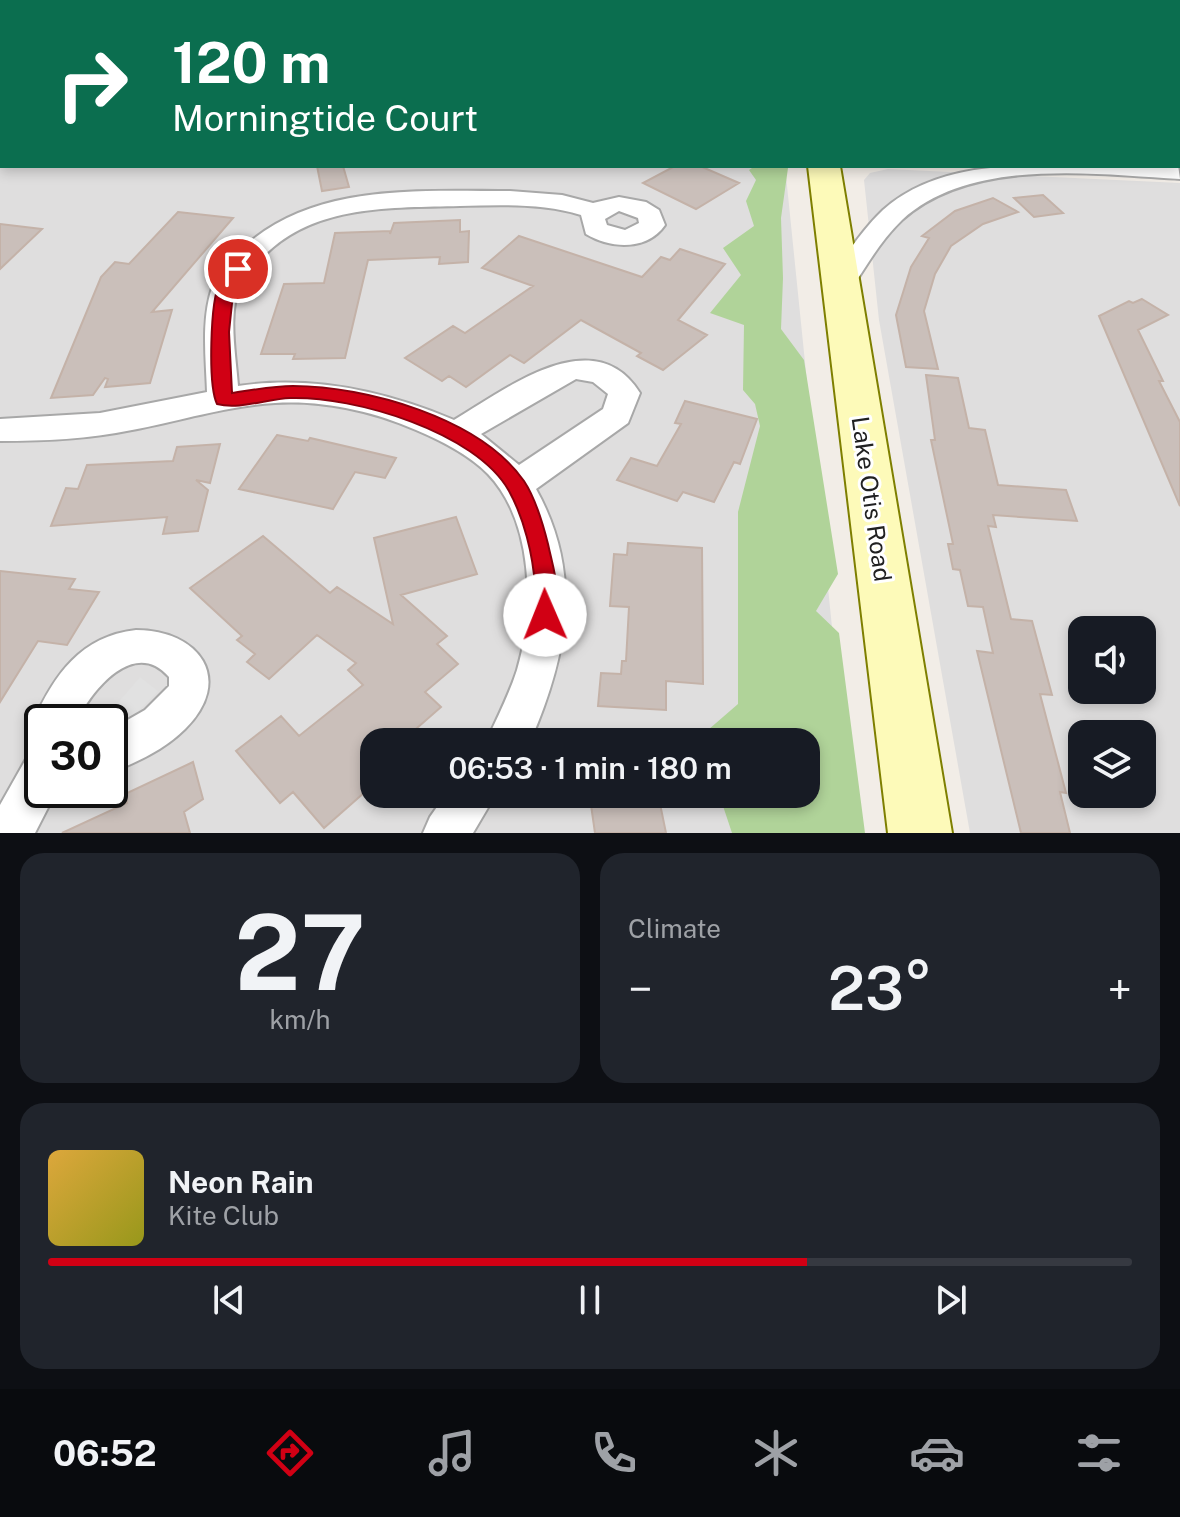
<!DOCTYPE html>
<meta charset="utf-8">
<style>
:root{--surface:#171b24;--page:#20242c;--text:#f1f3f6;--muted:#9ea1a6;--line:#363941;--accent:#d10014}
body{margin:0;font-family:"Public Sans",sans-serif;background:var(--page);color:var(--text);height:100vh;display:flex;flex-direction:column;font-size:30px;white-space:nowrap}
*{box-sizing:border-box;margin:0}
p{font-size:26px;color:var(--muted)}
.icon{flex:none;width:44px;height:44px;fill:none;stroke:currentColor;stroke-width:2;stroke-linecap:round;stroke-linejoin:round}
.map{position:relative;height:833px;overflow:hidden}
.details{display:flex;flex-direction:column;gap:20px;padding:20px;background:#0d0f14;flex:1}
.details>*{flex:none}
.top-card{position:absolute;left:0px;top:0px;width:1180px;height:168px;box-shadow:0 4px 12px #0003;background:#0b6e4f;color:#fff;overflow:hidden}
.fabs{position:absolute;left:1068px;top:616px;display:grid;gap:16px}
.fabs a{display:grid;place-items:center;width:88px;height:88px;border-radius:16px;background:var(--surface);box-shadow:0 4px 12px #0003;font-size:40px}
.speed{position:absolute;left:24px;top:704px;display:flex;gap:16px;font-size:40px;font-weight:700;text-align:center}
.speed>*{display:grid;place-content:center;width:104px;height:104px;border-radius:50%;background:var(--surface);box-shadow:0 4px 12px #0003;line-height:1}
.speed .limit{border:4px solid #111;border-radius:12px;background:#fff;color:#111}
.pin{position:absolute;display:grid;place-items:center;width:68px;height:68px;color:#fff;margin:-34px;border:4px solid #fff;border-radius:50%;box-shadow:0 2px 8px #0007}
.me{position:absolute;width:88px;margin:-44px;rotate:359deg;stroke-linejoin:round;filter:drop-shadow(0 0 6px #0008)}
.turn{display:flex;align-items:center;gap:28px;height:168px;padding:0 40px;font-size:36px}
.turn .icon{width:104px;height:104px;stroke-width:2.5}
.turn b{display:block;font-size:56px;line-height:68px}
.big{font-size:60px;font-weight:600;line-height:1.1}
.details .card{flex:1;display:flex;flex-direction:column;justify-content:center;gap:12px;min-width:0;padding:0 28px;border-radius:24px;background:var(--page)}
.details .dial{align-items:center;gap:0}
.dial b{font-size:104px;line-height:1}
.song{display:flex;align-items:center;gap:24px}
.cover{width:96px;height:96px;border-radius:12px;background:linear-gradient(135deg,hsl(40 70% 55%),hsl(60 70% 35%))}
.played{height:8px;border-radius:4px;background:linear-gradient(90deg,var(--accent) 70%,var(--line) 70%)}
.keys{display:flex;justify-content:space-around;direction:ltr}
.heat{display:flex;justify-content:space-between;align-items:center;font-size:44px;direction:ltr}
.details .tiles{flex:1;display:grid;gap:20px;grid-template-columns:1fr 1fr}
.card:last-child{grid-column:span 2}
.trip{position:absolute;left:360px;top:728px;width:460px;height:80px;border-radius:24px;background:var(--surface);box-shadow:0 4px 12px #0003;font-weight:600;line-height:80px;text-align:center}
.tab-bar{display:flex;height:128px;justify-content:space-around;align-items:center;background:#090b0e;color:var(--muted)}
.tab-bar .icon{width:56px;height:56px}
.tab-bar .selected{color:var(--accent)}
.tab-bar b{font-size:36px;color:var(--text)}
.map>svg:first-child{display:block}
</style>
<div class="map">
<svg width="1180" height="833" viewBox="0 0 1180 833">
<rect width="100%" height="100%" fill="#f2ede7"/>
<!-- residential -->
<path fill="#dfdede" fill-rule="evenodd" d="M0 110 2 166H785L853 833H0ZM42 722H110V790H42ZM374 742H806V794H374Z
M888 169 1180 183V833H970L879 320 864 180 870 173ZM1082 630H1142V690H1082ZM1082 734H1142V794H1082Z"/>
<!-- construction -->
<path fill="#c7c5b1" d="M0 0H527L2 2 0 73Z"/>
<!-- forest -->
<path fill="#b0d399" d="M755 166 788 168 781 218 783 278 781 329 804 360 838 574 816 611 839 633 865 833H732L719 794H806V742H703L701 736 738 704V512L760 426 755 404 743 390 744 325 710 313 741 275 723 248 754 226 746 201 756 180 749 170Z"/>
<!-- parking -->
<path fill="#e1e1e1" d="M140 677 158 691 118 731 116 718 109 713Z"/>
<!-- building -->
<path fill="#cabfba" stroke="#c4b2a8" stroke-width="2" d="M317 166H343L349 187 322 191Z
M675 166H700L739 183 696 209 643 183Z
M1043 195 1063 213 1034 217 1014 198Z
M993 198 1018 212 983 224 951 246 935 274 924 311 938 369 906 367 896 315 911 267 929 238 922 236 955 211Z
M178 212 233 218 152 312 172 310 150 383 105 387 108 379 105 378 93 395 51 398 101 277 115 262 129 264Z
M460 220V232L469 231 468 262 439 264 440 257 368 260 345 358 293 359 295 354H261L284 284 324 283 335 233 390 231V234L394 223Z
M0 224 42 229 0 269Z
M519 236 642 277 661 257 670 260 680 249 725 264 678 320 707 335 663 370 637 356 641 353 581 320 524 363 510 355 466 387 449 376 442 381 405 358 453 326 465 333 533 286 482 268Z
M1142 299 1168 315 1138 330 1163 381H1159L1180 422V506L1099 316 1129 301 1133 303Z
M926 375 958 378 969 428 985 430 998 485 1066 490 1077 521 993 515 996 527 988 526 1011 619 1032 621 1052 695 1040 694 1066 793 1060 792 1070 833H1021L977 651 993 653 983 607 968 606 960 570 953 569 948 544H953L931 440H935Z
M685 401 757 419 740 464 734 462 714 502 683 492 677 501 617 480 631 458 657 466 681 424 675 423Z
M277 435 308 441 310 438 396 458 385 478 355 472 333 509 239 489Z
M220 444 210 483 196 480 208 490 198 531 163 534 167 517 51 526 66 488 78 489 87 465 173 461 177 447Z
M456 517 477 574 401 595 447 636 437 644 458 664 425 692 441 707 401 742H374V784L324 828 293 792 280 803 236 751 281 716 299 736 363 685 348 670 356 663 317 635 269 679 247 662 255 654 237 640 242 636 190 588 263 536 330 593 337 587 393 624 374 538Z
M628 543 702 548 703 684 666 681V710L598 706 601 673 621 674 622 661H626L629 607 610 606 614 554 627 555Z
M0 571 75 579 69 589 99 592 67 645 38 641 0 702Z
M193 762 203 799 184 812 190 833H62L127 803 125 794Z
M617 794H658L666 833H595L590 798Z"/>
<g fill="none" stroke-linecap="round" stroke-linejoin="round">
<!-- service casing -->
<g stroke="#a8a8a8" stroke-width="4">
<path id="service" d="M1178 7H1180V13H1178Z
M1178 50H1180V56H1178Z"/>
</g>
<!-- minor casing -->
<g stroke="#a8a8a8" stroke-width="4">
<path id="minor" d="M1178 165 1180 179C1095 174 971 157 902 220 881 240 867 265 851 289L841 291 831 289 827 283C844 258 861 231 883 210 942 158 1027 166 1100 166 1124 166 1156 170 1178 165Z
M510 191 562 195 593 203 619 197 646 202 659 210 665 225C647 251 611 249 586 234L581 215C542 203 500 205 460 206 390 208 311 204 260 260 254 267 245 274 241 283 227 312 236 355 238 386 313 375 385 391 454 420 505 390 594 319 640 393L628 423 536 489C584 575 567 656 530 742H486C497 718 509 695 517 670 535 610 533 521 488 474 468 454 442 441 416 430 373 411 322 400 275 403 226 406 180 421 132 430 89 439 44 441 0 441V419L100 413 207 392C206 359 201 320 212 288 217 275 227 264 237 254 306 182 418 191 510 191ZM619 211 638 218 639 223 625 230 607 225 605 219ZM576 379 593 382 608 394 603 409 519 465 481 434Z
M136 630C199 630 235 679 185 729 164 750 137 762 110 773V730L145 710 169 686V677C134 637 91 691 76 722H42V737L33 722C54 675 81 636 136 630Z
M42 753V790H57L35 833H0V805L26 759Z
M446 794H496L473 833H423L430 817Z"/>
</g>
<!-- secondary casing -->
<g stroke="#7e7f00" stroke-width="4">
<path id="secondary" d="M775 0H799V2H775Z
M808 166H840L952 833H888Z"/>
</g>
<!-- path -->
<path stroke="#ff6c6a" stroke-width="3" stroke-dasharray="2 2" stroke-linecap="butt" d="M897 2 900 0"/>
<!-- service -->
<use href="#service" fill="#fff" fill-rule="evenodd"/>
<!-- minor -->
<use href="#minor" fill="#fff" fill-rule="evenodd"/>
<!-- secondary -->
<use href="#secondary" fill="#fdfab9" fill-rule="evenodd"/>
</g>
<!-- route -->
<path fill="#d10014" stroke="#88000d" stroke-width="2" d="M238 264 246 269 234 284 229 332 232 393C252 390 273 386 293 386 366 386 480 418 524 481 536 499 543 524 548 544 553 568 564 599 552 622L545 625 537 622C531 610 536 598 535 586 533 555 524 518 509 491 476 432 354 396 290 398 267 399 239 410 217 404 208 385 210 301 220 282 224 274 231 267 238 264Z"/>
<g text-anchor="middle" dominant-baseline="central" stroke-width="6" stroke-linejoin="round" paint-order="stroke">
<!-- street labels -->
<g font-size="24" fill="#212121" stroke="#fff">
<text transform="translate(872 499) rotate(82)">Lake Otis Road</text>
</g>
</g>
</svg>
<div class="fabs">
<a><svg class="icon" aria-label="sound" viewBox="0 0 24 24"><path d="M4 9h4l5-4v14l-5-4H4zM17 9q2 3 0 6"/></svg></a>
<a><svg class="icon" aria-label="layers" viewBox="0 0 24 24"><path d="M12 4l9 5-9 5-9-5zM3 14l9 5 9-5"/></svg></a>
</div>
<div class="speed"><div class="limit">30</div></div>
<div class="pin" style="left:238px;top:269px;background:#d93025"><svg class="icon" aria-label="arrive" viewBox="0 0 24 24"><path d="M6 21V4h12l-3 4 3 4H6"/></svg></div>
<svg class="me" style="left:545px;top:615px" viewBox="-20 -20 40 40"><circle r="19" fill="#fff"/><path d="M0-13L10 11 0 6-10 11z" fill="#d10014"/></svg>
<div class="trip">06:53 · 1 min · 180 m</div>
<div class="top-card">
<div class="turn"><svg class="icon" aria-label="right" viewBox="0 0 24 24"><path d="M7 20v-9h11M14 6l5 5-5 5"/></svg><div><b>120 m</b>Morningtide Court</div></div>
</div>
</div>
<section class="details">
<div class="tiles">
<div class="card dial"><b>27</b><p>km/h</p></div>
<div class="card"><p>Climate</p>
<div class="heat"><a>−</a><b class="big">23°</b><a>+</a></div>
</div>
<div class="card">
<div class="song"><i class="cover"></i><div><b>Neon Rain</b><p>Kite Club</p></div></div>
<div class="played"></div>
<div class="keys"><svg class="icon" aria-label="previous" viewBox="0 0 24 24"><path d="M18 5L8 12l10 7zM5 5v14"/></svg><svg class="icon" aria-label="pause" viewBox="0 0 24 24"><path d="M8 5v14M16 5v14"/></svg><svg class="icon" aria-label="next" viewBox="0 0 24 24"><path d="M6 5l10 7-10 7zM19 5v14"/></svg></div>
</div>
</div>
</section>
<nav class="tab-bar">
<b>06:52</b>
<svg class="icon selected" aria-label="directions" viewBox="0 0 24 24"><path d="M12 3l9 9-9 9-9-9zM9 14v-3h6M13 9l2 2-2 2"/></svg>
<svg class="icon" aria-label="music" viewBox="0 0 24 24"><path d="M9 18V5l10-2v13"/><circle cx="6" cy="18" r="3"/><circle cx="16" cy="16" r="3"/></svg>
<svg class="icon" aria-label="phone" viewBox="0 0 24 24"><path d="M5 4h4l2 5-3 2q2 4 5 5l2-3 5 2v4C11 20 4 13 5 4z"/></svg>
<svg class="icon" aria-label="climate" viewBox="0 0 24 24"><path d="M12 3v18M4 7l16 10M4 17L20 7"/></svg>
<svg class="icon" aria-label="car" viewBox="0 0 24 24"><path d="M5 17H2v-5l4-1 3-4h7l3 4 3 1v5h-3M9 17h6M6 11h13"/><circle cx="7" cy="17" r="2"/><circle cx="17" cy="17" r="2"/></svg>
<svg class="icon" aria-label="filters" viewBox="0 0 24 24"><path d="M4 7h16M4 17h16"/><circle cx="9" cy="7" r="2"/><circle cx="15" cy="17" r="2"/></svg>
</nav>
